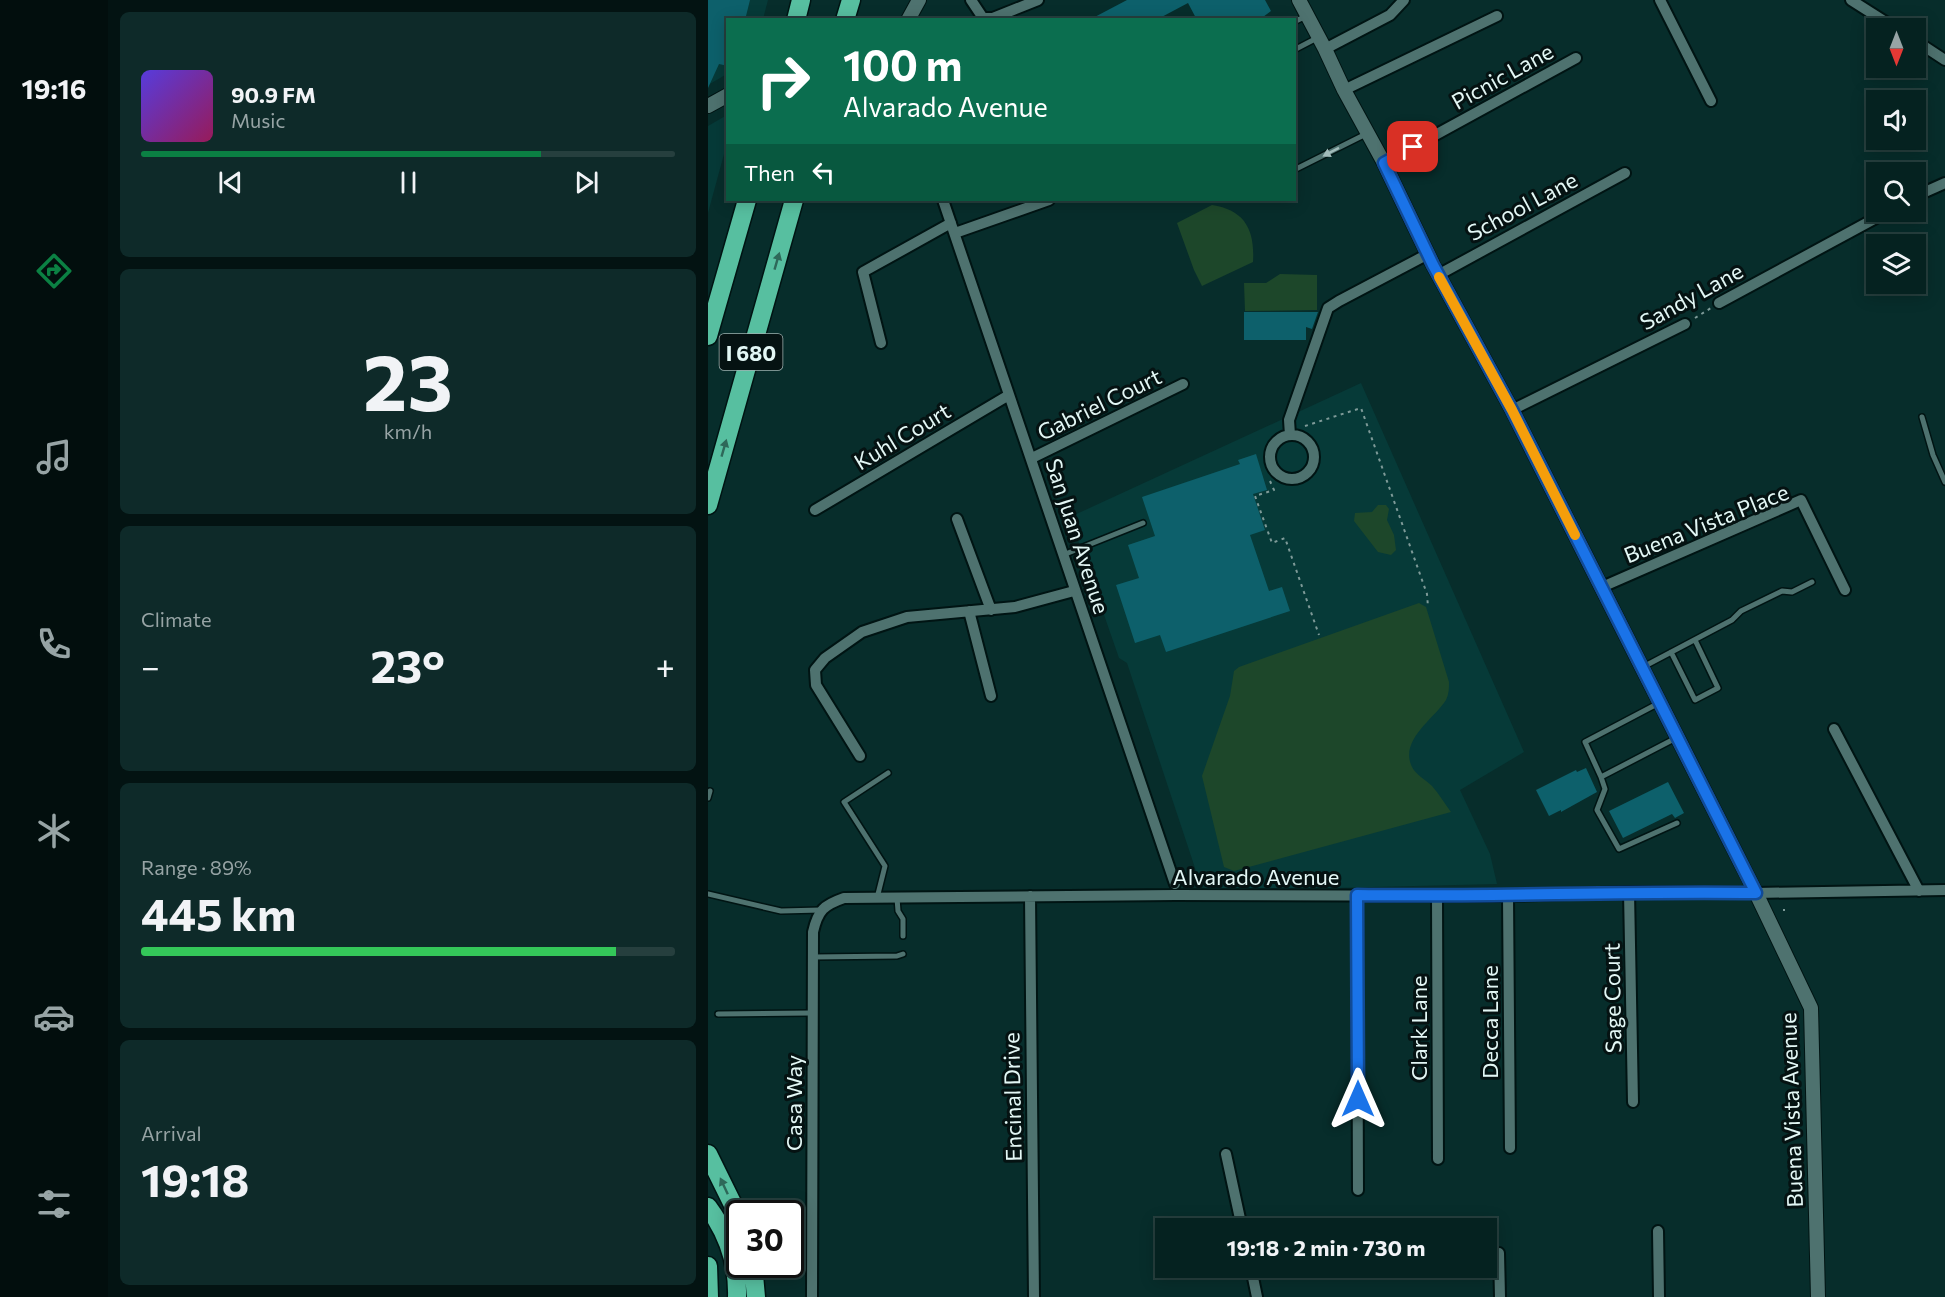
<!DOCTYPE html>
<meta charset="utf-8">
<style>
:root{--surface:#052220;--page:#0e2a29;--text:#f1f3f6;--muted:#97a4a5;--line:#263f3e;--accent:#0b8043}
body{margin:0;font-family:Commissioner,sans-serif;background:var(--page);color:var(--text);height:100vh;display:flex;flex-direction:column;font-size:22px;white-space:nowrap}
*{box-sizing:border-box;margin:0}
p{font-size:20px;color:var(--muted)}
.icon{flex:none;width:33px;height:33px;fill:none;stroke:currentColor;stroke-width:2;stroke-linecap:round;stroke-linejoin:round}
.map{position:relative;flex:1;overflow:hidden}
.details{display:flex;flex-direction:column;gap:12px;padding:12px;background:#031312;width:600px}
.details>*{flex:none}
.guide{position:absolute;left:18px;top:18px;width:570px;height:183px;border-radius:0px;box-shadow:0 3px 15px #0003,0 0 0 2px var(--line);background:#0b6e4f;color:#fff;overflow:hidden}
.needle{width:39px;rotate:180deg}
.fabs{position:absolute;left:1158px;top:18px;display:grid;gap:12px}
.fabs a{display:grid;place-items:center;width:60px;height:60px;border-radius:0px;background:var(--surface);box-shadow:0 3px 15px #0003,0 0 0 2px var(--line);font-size:30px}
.speed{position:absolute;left:18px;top:1200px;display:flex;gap:12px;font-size:30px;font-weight:700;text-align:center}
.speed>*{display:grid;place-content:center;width:78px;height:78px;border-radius:50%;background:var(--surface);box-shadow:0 3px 15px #0003,0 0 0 2px var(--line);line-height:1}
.speed .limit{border:3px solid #111;border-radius:9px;background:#fff;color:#111}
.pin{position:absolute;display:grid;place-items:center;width:51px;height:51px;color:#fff;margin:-26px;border-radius:12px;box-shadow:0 3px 9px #0006}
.me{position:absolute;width:66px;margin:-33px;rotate:0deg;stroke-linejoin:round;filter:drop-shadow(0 0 4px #0008)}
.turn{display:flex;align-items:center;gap:21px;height:126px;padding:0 18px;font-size:27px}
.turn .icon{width:78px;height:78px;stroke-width:2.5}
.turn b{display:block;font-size:42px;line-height:51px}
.then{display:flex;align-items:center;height:57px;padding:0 18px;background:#0003;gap:12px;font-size:22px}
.big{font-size:45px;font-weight:700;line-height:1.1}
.details .tile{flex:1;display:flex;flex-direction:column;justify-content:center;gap:9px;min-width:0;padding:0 21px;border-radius:9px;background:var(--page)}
.details .dial{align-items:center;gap:0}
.dial b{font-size:78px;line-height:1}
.song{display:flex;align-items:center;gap:18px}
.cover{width:72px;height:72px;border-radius:9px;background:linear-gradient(135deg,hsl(250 70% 55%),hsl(330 70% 35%))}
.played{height:6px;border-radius:3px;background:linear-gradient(90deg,var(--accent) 75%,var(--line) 75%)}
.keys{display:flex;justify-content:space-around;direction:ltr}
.heat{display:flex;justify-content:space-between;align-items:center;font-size:33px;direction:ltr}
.charge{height:9px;border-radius:4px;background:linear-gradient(90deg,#34c759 89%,var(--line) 0)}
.trip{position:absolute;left:447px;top:1218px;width:342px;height:60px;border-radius:0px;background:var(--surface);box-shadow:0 3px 15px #0003,0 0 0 2px var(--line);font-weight:700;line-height:60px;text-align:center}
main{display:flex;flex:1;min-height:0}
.tab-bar{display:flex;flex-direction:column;width:108px;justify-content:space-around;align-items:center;background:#020e0d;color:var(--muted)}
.tab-bar .icon{width:42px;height:42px}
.tab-bar .current{color:var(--accent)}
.tab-bar b{font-size:27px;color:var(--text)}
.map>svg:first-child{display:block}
</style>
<main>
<nav class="tab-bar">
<b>19:16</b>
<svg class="icon current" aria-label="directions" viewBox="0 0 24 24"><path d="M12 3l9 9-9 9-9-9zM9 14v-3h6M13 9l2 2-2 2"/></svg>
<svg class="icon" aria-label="music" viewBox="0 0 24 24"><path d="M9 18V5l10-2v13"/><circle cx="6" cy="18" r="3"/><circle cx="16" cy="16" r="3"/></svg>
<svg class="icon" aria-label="phone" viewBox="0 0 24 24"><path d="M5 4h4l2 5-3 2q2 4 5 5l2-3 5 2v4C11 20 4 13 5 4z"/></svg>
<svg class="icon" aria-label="climate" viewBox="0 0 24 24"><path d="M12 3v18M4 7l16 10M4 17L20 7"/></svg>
<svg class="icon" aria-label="car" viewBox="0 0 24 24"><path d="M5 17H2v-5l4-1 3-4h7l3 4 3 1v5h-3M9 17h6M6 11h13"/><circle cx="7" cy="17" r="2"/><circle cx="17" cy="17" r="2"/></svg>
<svg class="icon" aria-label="filters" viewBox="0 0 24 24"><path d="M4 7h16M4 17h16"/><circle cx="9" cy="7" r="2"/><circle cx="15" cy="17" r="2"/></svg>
</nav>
<section class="details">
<div class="tile">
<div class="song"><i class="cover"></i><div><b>90.9 FM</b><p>Music</p></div></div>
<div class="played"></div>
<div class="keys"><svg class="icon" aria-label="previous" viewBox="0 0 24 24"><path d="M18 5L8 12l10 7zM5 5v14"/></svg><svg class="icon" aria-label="pause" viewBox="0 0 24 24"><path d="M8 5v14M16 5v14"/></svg><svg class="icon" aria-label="next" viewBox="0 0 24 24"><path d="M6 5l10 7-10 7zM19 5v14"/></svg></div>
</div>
<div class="tile dial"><b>23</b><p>km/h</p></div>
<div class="tile"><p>Climate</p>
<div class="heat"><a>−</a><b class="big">23°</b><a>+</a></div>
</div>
<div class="tile"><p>Range · 89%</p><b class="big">445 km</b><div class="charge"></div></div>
<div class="tile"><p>Arrival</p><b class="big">19:18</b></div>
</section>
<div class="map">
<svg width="1237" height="1297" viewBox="0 0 1237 1297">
<rect width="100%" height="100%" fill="#072d2b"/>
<!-- built -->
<path fill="#063a38" d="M0 0H60L55 19 20 20 19 74 0 85Z
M19 115V143L0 213V126Z
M653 383 816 752 752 790 782 854 789 884 500 891 492 883 419 663 411 658 362 517Z"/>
<!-- green -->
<path fill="#1d472a" d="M504 205C537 210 547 230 545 262L494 286 486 270 469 223Z
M572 274 609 275V310L537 311 536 283H558Z
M670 505H678L681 509 679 520 686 535 688 550 683 555 670 552 646 521 647 513 664 512Z
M711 603 718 607 741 682C741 688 741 694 738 700 726 719 691 740 704 767 707 774 718 780 724 786 731 794 737 804 743 812L526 871 516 867 494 776 522 696 526 671 531 667Z"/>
<!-- building -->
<path fill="#0d606b" d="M0 0H42L37 20H20V66L11 64 0 88Z
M419 0H557L563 11 551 20H489L480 3 448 20H381Z
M536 312H610L604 329 598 327V340H536Z
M548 454 559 490 545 494 557 530 542 535 561 591 574 587 582 611 458 652 452 635 427 643 408 585 431 578 420 545 447 536 434 497 532 464 530 460Z
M878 768 889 792 853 812V810L841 816 828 790 868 770 869 772Z
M960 782 976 813 967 818 964 814 915 838 901 811Z"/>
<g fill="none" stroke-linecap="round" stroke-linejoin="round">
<!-- service casing -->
<g stroke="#001413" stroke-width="8">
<path id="service" d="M586 22 598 16
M586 50 609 38
M586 170 658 134
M1214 417 1225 455 1237 482
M355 555 435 523
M963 652 987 700 1010 688 987 640
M935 667 1024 620 1033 611 1074 591 1084 592 1104 582
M951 703 877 742 893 777 968 738
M893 777 897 789 889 810 911 849 969 823
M0 798 2 791
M0 894 73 911 113 910
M169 898 177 866 136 802 180 773
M189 898 190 911 195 919V936
M106 957 189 956 195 954
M10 1014 104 1013"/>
</g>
<!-- minor casing -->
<g stroke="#001413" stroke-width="14">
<path id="minor" d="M263 0 275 18H285L330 0
M952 0 1003 101
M1143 0 1187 28
M1208 41 1237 60
M617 49 682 15 696 0
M636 90 789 16
M676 163 868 58
M1208 196 1237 183
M235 200C313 428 389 656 467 884
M247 233 341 200
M730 275 917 173
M1011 303 1179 212
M173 343 155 272 243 223
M804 410 977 324
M562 457a22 22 0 1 1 44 0a22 22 0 1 1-44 0Z
M582 435 581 420 620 308 631 301 720 254
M324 458 475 384
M107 510 301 395
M249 519 283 610
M894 587 1093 500 1137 590
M261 611 283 696
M1126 729 1211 891
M152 756 108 685 107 670 117 658 154 632 199 617 307 607 366 591
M921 892 925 1102
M649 895 650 1190
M322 896 326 1297
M729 896 730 1159
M800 896 802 1148
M518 1154 534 1228
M950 1231 951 1297
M791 1253 792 1297
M543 1268 549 1297
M104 1297 105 932C110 910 116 905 136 898L467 895 800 896 921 892 1048 893 1237 890"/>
</g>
<!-- tertiary casing -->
<g stroke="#001413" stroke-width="16">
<path id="tertiary" d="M591 0 617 49 636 90 676 163 725 265 804 410 1048 893 1103 1008 1110 1297
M200 20 211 0
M0 106 20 95"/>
</g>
<!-- motorway casing -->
<g stroke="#001413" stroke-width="21">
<path id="motorway" d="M88 20 93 0
M137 20 143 0
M0 336 39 200
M0 505 86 200
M0 1154 32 1219
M0 1207C20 1234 30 1263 29 1297
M45 1264 48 1297
M0 1266 1 1297"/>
</g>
<!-- path -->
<path stroke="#7e9a98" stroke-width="2" stroke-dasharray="3 4.5" stroke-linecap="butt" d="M987 318 1003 308
M597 426 653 408 719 594 720 607
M562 481 566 490 547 496 564 543 577 538 611 635
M1075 910H1077"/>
<!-- service -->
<use href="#service" stroke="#4e726f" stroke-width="5"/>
<!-- minor -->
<use href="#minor" stroke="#4e726f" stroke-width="10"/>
<!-- tertiary -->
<use href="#tertiary" stroke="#4e726f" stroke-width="14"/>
<!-- motorway -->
<use href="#motorway" stroke="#57bfa0" stroke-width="18"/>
</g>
<!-- one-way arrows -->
<defs><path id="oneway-solid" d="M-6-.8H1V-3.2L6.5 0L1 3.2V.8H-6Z" transform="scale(1.5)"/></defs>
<use fill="#a0bbb9" href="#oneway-solid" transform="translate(623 152) rotate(153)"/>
<g fill="#2e6859">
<use href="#oneway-solid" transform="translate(69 261) rotate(-74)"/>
<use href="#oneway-solid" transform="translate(16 448) rotate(-74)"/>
<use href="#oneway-solid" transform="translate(16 1186) rotate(-115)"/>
</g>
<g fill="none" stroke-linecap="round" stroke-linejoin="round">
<!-- route casing -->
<g stroke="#114b97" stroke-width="15">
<path id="route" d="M650 1099 649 895C782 897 915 891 1048 893L804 410 725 265 676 163 705 147"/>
</g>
<!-- route -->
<use href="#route" stroke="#1a73e8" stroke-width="10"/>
<!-- slow -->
<path stroke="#f59e0b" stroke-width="10" d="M731 277 804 410 867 535"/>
</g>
<g text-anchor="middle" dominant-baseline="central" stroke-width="6" stroke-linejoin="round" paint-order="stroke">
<!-- shield labels -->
<rect fill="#051212" stroke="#a0b2b1" stroke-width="1.5" x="11.5" y="334" width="63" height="36" rx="4.5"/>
<g font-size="21" font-weight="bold" fill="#e3f7f5">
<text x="43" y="352">I 680</text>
</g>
<!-- street labels -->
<g font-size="22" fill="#e3f7f5" stroke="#051212">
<text transform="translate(794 76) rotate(-29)">Picnic Lane</text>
<text transform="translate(814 206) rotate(-28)">School Lane</text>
<text transform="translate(983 296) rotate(-29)">Sandy Lane</text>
<text transform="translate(391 404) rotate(-26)">Gabriel Court</text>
<text transform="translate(194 436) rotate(-31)">Kuhl Court</text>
<text transform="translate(998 523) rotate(-22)">Buena Vista Place</text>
<text transform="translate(370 536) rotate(72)">San Juan Avenue</text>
<text x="548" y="876">Alvarado Avenue</text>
<text transform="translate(904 998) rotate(-91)">Sage Court</text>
<text transform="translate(781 1022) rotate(-90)">Decca Lane</text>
<text transform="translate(710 1028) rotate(-90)">Clark Lane</text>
<text transform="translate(304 1097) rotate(-91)">Encinal Drive</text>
<text transform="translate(85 1103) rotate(-90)">Casa Way</text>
<text transform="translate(1083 1110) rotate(-92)">Buena Vista Avenue</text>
</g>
</g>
</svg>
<div class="fabs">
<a><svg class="needle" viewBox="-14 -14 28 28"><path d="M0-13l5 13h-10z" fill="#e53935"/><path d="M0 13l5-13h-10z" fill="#97a4a5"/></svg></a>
<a><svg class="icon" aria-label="sound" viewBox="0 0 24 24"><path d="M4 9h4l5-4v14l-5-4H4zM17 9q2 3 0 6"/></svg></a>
<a><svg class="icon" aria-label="search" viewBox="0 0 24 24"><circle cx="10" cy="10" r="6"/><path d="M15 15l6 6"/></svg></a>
<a><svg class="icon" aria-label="layers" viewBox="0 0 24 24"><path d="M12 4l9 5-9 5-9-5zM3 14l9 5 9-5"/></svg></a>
</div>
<div class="speed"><div class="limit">30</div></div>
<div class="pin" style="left:705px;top:147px;background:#d93025"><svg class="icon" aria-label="arrive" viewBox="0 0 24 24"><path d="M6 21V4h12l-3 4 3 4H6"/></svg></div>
<svg class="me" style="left:650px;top:1099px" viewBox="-20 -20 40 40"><path d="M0-17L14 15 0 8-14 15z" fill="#1a73e8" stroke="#fff" stroke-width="4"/></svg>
<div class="trip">19:18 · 2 min · 730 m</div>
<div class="guide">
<div class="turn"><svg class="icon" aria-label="right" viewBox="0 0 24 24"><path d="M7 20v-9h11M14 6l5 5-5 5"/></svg><div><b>100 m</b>Alvarado Avenue</div></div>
<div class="then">Then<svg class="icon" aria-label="left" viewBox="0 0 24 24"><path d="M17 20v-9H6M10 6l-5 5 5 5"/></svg></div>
</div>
</div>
</main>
